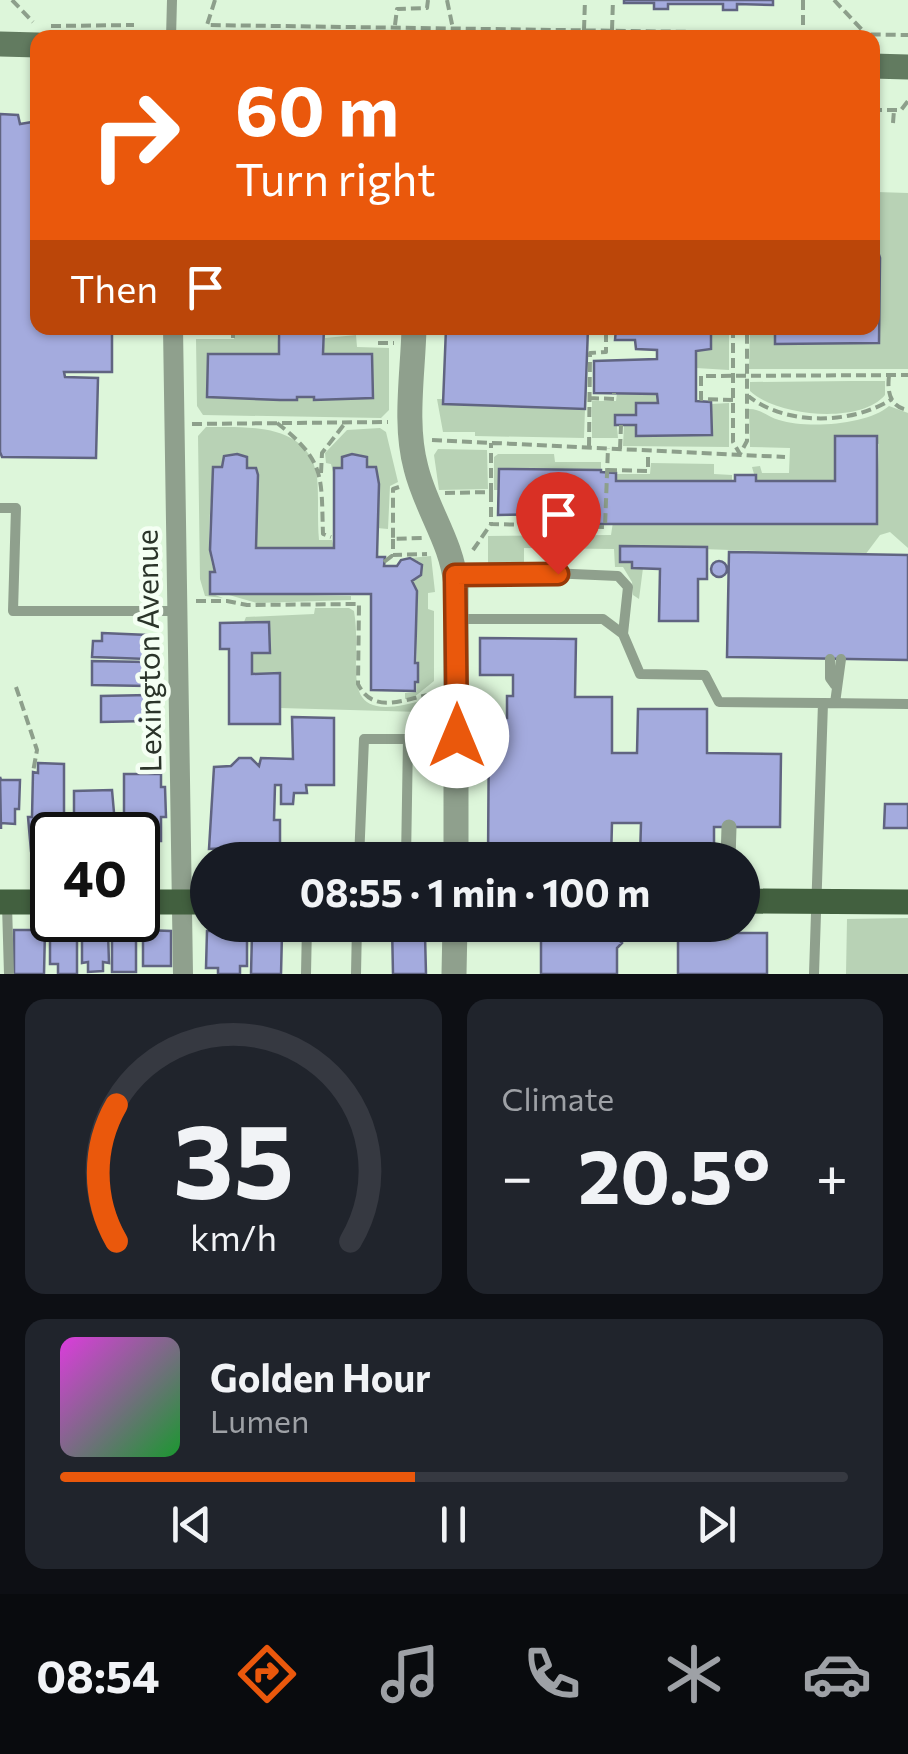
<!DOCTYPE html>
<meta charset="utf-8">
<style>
:root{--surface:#171b24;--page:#20242c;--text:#f1f3f6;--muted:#9ea1a6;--line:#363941;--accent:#ea580c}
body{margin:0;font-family:Commissioner,sans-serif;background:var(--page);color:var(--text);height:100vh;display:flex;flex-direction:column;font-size:38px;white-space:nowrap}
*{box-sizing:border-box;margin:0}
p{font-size:32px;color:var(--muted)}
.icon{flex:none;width:55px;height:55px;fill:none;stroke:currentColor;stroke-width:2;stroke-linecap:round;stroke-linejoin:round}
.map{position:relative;height:974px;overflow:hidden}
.side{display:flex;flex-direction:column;gap:25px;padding:25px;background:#0d0f14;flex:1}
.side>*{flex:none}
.guide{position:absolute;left:30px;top:30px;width:850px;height:305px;border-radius:20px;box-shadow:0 2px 8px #0004;background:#ea580c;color:#fff;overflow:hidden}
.speed{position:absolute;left:30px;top:812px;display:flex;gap:20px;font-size:50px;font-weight:700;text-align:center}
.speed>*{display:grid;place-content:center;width:130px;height:130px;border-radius:50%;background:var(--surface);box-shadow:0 2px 8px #0004;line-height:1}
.speed .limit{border:5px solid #111;border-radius:15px;background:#fff;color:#111}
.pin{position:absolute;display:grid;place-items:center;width:85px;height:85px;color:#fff;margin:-102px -42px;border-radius:50% 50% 50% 0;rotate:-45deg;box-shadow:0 0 10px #0007}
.pin .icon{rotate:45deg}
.me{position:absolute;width:110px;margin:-55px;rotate:0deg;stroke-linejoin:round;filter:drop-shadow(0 0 8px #0008)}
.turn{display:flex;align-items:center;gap:35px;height:210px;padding:0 40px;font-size:45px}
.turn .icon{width:130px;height:130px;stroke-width:2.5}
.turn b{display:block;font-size:70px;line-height:85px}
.then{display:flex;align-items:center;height:95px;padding:0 40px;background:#0003;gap:20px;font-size:38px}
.big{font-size:75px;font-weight:700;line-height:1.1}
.side .card{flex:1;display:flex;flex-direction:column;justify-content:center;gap:15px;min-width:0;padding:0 35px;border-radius:20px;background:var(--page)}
.side .dial{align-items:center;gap:0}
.dial svg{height:260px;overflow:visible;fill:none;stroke:var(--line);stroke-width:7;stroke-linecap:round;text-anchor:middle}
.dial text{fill:var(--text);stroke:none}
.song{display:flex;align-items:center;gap:30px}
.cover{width:120px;height:120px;border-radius:15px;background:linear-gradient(135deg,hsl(300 70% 55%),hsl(130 70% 35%))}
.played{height:10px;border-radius:5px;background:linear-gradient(90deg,var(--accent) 45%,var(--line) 45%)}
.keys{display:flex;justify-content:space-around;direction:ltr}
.heat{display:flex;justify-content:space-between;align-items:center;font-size:55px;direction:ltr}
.side .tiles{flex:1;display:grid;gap:25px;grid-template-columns:1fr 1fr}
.card:last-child{grid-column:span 2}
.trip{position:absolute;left:190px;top:842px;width:570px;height:100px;border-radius:50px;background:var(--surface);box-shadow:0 2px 8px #0004;font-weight:700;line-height:100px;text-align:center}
.tabs{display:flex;height:160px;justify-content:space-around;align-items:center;background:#090b0e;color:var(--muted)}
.tabs .icon{width:70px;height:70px}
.tabs .active{color:var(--accent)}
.tabs b{font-size:45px;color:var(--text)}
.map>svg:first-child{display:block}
</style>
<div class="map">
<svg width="908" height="974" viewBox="0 0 908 974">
<rect width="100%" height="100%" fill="#ddf6da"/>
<!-- green -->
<path fill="#b8d2b5" d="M877 192 908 193V369H749L750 329 775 330V344L879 343 880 259 875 242Z
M711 328H729V370L696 368V351L711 348Z
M277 330 279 354H208L207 397 297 400V397H314L315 400 372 397V354H323L325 338 356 335 357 347 389 348V410L381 418 203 415 197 406 196 339H234L235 331Z
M851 381H885V395C860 425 776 416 750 391V382Z
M617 393 657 394 658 403H637L636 415H616L618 438H592V401H616Z
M437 399H443V404L585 409 584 438 475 436V432H443Z
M729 403V447L623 446 624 425H636L637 436 711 435V404Z
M889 406 908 413V548L890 532 880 535 865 555 620 546V561L632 562 633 568H643L639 599 633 595 632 582 623 567H615L614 549 524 548V566L488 568V536L611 535 613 522 876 524 879 444 835 436V481H756L752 467 760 466 762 473H789L790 448 750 447 749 409C761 409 768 417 779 420 807 429 867 425 889 406Z
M206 427C247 427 309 422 317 477 319 497 317 519 319 540H332L334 548H256V468H247L246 456 237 454 224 456 222 467H213C213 495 203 550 215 572L210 573V593L223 598 205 596 200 579 198 436Z
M380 428 386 432 398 482 390 486 388 529 377 528 379 485 376 467H367V457L358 454 345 456 342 468H334V476L331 464 326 463 325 453 347 430Z
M438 449 487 450 488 489 439 490 434 455Z
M498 454H554L555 462H601V470L499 469 498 490H494V457Z
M651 463 714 464V474L732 475V481H616V474H650Z
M431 556 435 592 428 593V609L434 611V681L413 698 405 699V693L417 692V592L412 581 418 578 422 570 420 562 410 558Z
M266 594 351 596V600L257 603 229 595Z
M315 608H349L354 611C364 670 330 730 430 698L435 703 434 728 422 729 421 712 280 708V674H252V653L270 652 269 623 244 622 246 617 314 614Z
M908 918V974H846L847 919Z"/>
<!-- building -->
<path fill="#a4abde" stroke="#606481" stroke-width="2.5" d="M624 0H773V5L737 4V10H723V4H668V9H654V3H624Z
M0 114 18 115 20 124 38 121V328H112V372H64L65 377 98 378 96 458 2 457 0 452Z
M872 126H876L878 146 875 242 880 258 879 343 775 344V328H872Z
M279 328H324L323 354H372L373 398 314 400V397H297V400H280L207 397 208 354H279Z
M446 328H588L585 409 443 404Z
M711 328V349L696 351V401L711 402 712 435 636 436V425H615V415H636V403H658L657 394 594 393V361L657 359V350L636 349 635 340H615L616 329Z
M835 436H877V524H582L574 522V514L498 515 499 469 601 470V472L616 473V481H735V475H756V481H835Z
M237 454 247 457V468H256L258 475 256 548H334V468H342V457L352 454 367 457V467H376L379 484 377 557H385L384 566H397L401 560 410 558 422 565 421 575 412 581 417 591 415 663H418V682H415V691L371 690V594H210V572H215L210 550 213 467H222L224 456Z
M620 546 707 547V579H698V621H659L660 569 632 568V562H620Z
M729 552 908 555V660L727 657Z
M711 569a8 8 0 1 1 16 0a8 8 0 1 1-16 0Z
M269 622 270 653H252V674L280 673V724H229V649H220V623Z
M102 633 148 635 147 659 92 657 93 641H102Z
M480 638 576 639 575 697H612V753H637L638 709H707V753L781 754 780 827H714V858L640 857 641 823H612L611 860H488L489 718H507V696H513V675H480Z
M92 661 147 662V686L92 685Z
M148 695V721L101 722V696Z
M292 717 334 718V785H306L307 793H294L293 804H281V785H275L274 820H280V849L265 848 264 855H226V848L209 849 214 767 231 766 239 758H251L259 766 261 758 293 759Z
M38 763 64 764V835H52V850L31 851 28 817H32L33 772 38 773Z
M124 774H161V787H165L166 817H161V841H138V835H124Z
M0 777 1 780H20L19 809H15V824L1 823V829Z
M112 790 115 824H112V835H74V791Z
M885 804H908V828H884Z
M392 925H416V935H425L426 974H393Z
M14 930H45L44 974H14Z
M143 930 171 931V966H143Z
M207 931H247V966H240V974H218V968H206Z
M50 932H77V974H58V964H50Z
M108 932 109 963 103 962V971L88 972V962L82 963V933Z
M112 933H136V972H112Z
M252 933 282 934 281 974H251Z
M678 933H767V974H678Z
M613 934 622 943 617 948V974H541V938L608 939Z"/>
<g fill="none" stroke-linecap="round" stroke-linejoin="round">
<!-- path -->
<path stroke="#8d9f8b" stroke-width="4" stroke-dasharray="10 5" stroke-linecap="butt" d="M12 0 33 22
M215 0 207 25 908 35
M447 0 453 29
M803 0V30
M834 0 865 33
M395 25 397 9 427 8 428 0
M51 26 134 25
M584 30 585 0
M612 30 613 0
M872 110H901L908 101
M893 123 894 110
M233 328V338
M341 328 356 329
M620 328V329
M733 328V442L740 454 747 441V328
M378 343H394
M889 376C887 392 890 407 908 410
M747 395C784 426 852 425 892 399
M589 398 614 399V393
M733 400 701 399V376L908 375
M277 423C326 461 321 477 323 534L331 537
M192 424 388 422
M432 440 785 457
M589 447 590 353 606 352V328
M620 449 621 425
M607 470 648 471V451
M321 473 322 453 346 422
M399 487 393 489V539L422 538
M491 492V524L605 527 608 448
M445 493 491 492V443
M393 539V555L427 554
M473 550 491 524
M384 562 393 555
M196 601H227L247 605 359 604 358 684C374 717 408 697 434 694
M16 687 37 750 33 772"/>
<!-- service -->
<path stroke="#8fa08d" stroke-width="10" d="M171 38 172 0
M0 508H16L13 611H177
M456 575 527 572 618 576 628 587 623 634
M457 619H603L623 634 640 674 705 675 719 702 823 703
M830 659V678L835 685
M835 703 841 659
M359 860 364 739H408L406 860
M7 905 9 974
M306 974 307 925
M356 974 357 925
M814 974 823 703 908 704"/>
<!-- pedestrian -->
<path stroke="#8fa08d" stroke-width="15" d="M728 860 729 827
M726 933V925"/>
<!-- minor -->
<path stroke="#8fa08d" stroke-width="20" d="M173 328 183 974"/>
<!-- tertiary -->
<path stroke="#8fa08d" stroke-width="25" d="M414 328C413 373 404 424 416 468 426 509 452 542 456 585V860
M454 974 455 925"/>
<!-- secondary -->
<path stroke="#627b60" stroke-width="25" d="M0 44 38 45
M872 66 908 67"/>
<!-- primary -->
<path stroke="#42603f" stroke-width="25" d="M742 901 908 902
M0 902H52
M138 902H208"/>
</g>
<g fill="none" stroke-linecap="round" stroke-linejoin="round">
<!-- route casing -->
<g stroke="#983908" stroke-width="25">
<path id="route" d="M457 736 455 575 558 574"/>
</g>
<!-- route -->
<use href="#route" stroke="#ea580c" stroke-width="18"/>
</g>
<g text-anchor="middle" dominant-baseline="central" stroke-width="9" stroke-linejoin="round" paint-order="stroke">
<!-- street labels -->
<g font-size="30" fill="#2a3429" stroke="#f4fff3">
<text transform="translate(147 651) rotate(-91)">Lexington Avenue</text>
</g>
</g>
</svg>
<div class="speed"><div class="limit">40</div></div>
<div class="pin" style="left:558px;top:574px;background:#d93025"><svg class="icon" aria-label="arrive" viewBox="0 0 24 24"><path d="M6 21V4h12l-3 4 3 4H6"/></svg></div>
<svg class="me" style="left:457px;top:736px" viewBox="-20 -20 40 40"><circle r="19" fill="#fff"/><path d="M0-13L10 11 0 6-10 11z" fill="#ea580c"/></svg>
<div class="trip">08:55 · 1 min · 100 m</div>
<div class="guide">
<div class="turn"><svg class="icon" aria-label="right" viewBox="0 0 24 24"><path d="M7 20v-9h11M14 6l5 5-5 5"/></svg><div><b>60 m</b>Turn right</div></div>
<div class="then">Then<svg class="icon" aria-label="arrive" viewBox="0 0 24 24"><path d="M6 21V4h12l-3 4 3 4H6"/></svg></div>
</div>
</div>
<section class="side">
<div class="tiles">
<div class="card dial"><svg viewBox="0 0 100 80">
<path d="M14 69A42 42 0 1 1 86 69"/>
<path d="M14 69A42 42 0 0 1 14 27" stroke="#ea580c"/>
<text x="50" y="56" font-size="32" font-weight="700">35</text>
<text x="50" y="72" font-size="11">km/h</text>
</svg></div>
<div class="card"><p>Climate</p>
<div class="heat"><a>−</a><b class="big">20.5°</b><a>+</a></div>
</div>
<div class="card">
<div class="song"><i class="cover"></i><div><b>Golden Hour</b><p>Lumen</p></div></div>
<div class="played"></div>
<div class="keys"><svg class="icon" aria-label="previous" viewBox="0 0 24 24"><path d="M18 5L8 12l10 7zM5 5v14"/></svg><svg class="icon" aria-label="pause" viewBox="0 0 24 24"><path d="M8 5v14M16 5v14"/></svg><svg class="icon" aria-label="next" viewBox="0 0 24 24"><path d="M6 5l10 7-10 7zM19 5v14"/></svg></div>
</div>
</div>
</section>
<nav class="tabs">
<b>08:54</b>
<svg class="icon active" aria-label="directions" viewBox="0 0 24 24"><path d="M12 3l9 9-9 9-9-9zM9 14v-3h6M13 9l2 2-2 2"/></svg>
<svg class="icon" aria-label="music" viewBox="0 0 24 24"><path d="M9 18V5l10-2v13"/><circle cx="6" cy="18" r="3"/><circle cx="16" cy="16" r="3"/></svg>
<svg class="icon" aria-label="phone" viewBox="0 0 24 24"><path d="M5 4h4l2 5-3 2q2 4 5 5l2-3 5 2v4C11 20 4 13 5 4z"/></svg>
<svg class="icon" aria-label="climate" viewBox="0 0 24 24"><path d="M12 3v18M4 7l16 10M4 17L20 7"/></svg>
<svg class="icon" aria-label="car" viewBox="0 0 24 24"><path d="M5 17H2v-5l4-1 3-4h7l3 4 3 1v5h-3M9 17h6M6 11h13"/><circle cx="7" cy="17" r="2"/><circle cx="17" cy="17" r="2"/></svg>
</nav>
